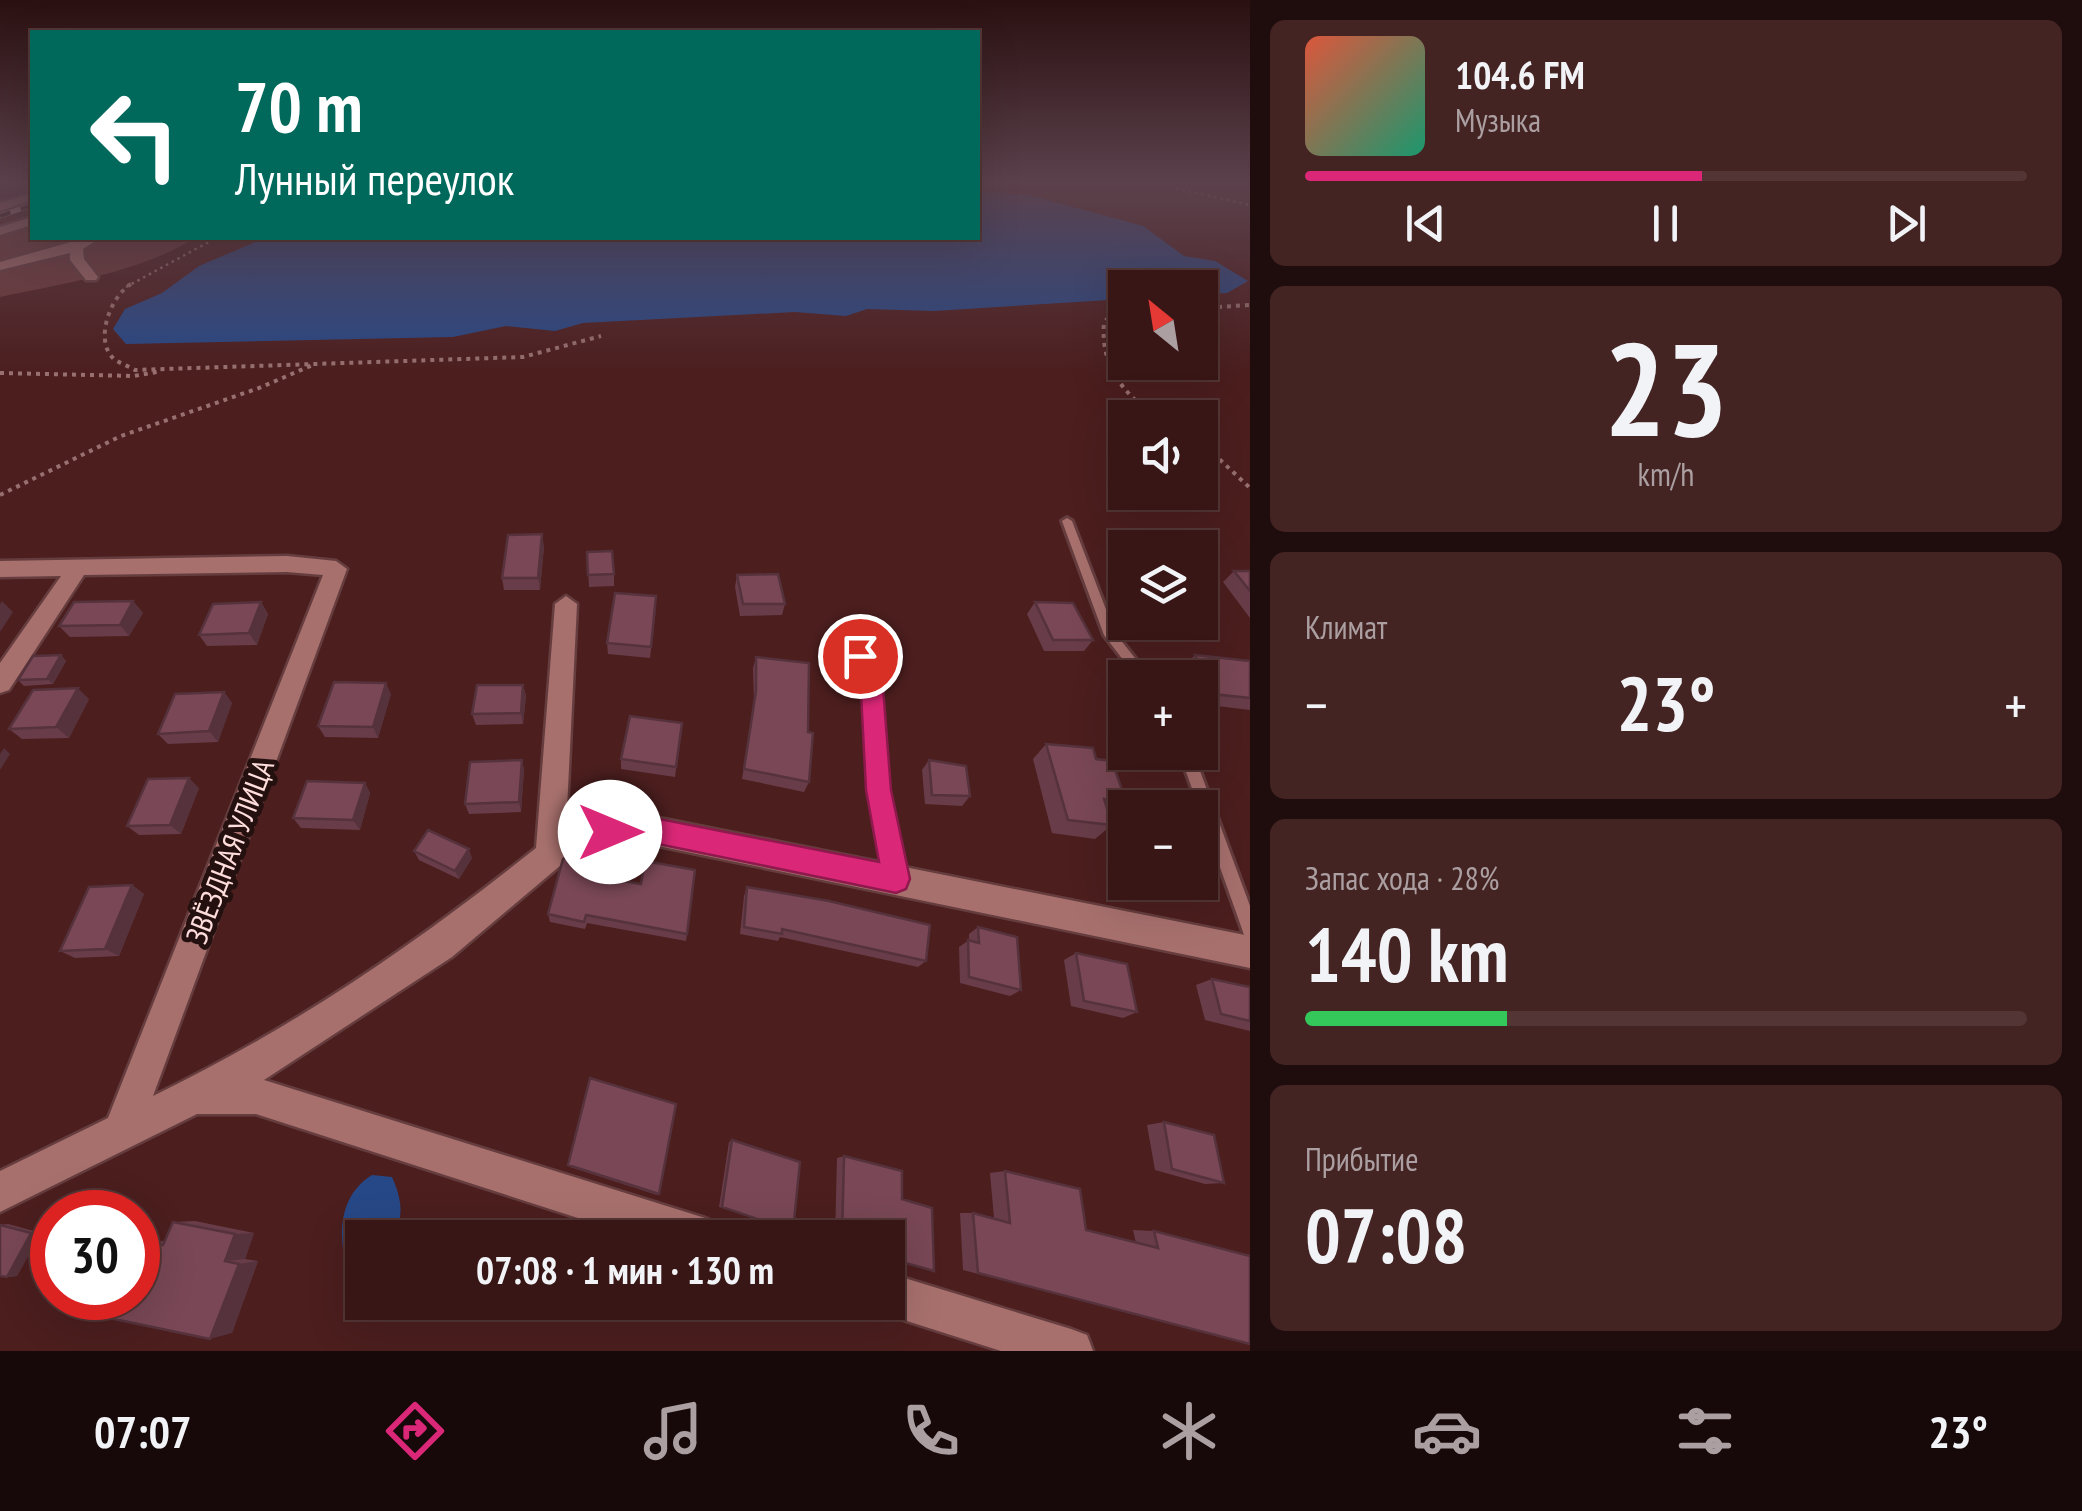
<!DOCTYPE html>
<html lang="ru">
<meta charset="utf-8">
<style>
:root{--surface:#391616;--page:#442323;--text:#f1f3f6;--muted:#ab9fa1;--line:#533535;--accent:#db2777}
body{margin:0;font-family:"PT Sans Narrow",sans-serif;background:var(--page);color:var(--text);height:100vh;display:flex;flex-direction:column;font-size:38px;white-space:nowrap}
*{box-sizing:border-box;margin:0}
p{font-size:32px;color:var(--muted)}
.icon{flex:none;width:55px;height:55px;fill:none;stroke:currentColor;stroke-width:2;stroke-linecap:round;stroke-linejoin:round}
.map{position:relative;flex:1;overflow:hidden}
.side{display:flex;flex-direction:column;gap:20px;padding:20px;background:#1f0c0c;width:832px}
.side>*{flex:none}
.guide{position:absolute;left:30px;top:30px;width:950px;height:210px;border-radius:0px;box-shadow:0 10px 40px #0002,0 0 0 2px var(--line);background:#00695c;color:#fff;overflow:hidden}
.needle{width:65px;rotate:330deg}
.tools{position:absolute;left:1108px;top:270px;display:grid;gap:20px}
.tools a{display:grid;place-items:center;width:110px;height:110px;border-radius:0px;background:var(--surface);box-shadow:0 10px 40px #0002,0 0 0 2px var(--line);font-size:50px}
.speed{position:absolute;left:30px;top:1190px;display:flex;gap:20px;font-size:50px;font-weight:700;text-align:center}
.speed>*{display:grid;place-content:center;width:130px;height:130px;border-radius:50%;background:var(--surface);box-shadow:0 10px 40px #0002,0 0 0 2px var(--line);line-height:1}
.speed .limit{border:15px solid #d22;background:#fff;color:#111}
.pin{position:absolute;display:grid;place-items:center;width:85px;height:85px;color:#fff;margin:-42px;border:5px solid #fff;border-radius:50%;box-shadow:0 2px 10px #0007}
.me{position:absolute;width:110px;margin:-55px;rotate:90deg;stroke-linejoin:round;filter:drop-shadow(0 0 8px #0008)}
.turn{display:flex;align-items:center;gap:35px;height:210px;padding:0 40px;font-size:45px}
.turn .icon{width:130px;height:130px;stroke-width:2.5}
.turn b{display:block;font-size:70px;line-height:85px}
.big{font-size:75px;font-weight:600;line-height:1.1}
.side .card{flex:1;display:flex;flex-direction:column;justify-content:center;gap:15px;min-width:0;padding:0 35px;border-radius:15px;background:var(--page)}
.side .dial{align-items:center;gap:0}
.dial b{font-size:130px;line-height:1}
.song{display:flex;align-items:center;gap:30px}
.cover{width:120px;height:120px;border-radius:15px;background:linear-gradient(135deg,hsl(10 70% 55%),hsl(160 70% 35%))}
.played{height:10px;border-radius:5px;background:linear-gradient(90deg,var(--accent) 55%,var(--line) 55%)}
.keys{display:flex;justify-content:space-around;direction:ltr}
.heat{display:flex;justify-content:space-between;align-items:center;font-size:55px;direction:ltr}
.charge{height:15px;border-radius:8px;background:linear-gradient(90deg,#34c759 28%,var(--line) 0)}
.trip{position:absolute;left:345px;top:1220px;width:560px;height:100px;border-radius:0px;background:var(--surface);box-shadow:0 10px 40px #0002,0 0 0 2px var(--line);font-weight:600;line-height:100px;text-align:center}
.tab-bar{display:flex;height:160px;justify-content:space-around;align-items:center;background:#170909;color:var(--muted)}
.tab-bar .icon{width:70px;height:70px}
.tab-bar .current{color:var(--accent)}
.tab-bar b{font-size:45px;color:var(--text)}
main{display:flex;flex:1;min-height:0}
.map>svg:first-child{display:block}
</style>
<main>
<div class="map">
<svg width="1250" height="1351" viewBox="0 0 1250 1351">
<rect width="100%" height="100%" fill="#4c1e1e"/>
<!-- green -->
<path fill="#6e3938" d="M32 217V238H194C143 272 60 284 0 297V227Z"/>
<!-- water -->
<path fill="#274886" d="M978 191 1029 195 1143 226 1184 256 1215 261 1248 281 1227 293 1200 294V288H1125V299L934 311 867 309 846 316 795 312 583 323 555 331 506 326 453 337 126 344 113 329 125 309 162 293 199 266 265 238H978Z
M372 1175 392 1177C401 1197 406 1218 391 1237L362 1238V1257L343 1249C339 1219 346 1191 372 1175Z"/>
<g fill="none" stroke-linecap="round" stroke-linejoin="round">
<!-- service casing -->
<g stroke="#663d3e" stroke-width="6">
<path id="service" d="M1067 518 1072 521 1115 633 1151 678H1137L1104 635 1062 521Z
M849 642 864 653 877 674 886 790 904 879 901 884 896 886 891 884 888 879 872 790 865 674 856 659 843 647Z
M1179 752H1193L1250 906V937L1244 935 1242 929Z"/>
</g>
<!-- minor casing -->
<g stroke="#663d3e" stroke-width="5">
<path id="minor" d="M32 193V200L0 211V203Z
M32 217V225L0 235V227Z
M85 238H100L83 249 84 259 98 277 96 280H86L70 260V253L0 270V262Z
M287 556 336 561 347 569 153 1096C295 1027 413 946 536 848L555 604 566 596 577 604 566 830 584 822 634 813 1250 936V968L634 841 589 849 561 865 452 957 264 1080 705 1218 719 1224 725 1238H640L256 1114H197L0 1212V1171L108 1118 323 575 287 572 84 575 9 690 0 693V663L61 576 0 577V561Z
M888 1273 1071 1329 1087 1335 1093 1351H1001L888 1315 873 1309 870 1302H888Z"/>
</g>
<!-- path-far1 -->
<path stroke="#987070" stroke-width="2.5" stroke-dasharray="2.5 4" stroke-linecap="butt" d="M1157 184 1250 205
M126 287 216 238"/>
<!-- path -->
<path stroke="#987070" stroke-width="4" stroke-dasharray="4 5" stroke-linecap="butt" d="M131 284C111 296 94 339 113 358 118 363 129 366 135 370L523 357 601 336
M1200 308 1250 305
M1125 312 1111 315 1104 322C1100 366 1123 393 1157 418
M0 373 134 376 157 372
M1200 441 1250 488
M0 495 121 436 259 388 315 364"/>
<!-- service -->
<use href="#service" fill="#a7706d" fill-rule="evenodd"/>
<!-- minor -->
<use href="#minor" fill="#a7706d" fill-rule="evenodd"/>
<!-- rail casing -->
<g stroke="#bc9796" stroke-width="5">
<path id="rail" d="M0 216 32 205"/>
</g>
<!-- rail -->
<use href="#rail" stroke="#251010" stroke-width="4" stroke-dasharray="11" stroke-linecap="butt"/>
</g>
<!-- wall -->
<path fill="#683d49" d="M544 546 540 590H504L502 578Z
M587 552 614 574V586L589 587Z
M1234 571H1250V618L1223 582Z
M737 575 785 604 782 615 740 616 735 587Z
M133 601 143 613 129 636 70 637 59 626Z
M261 602 268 614 257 645 207 646 199 635Z
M1035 602 1093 640 1084 651H1044L1027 614Z
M656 608 650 658 608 654 607 643Z
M61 655 66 661 53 684 24 686 18 680Z
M1195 655 1250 661V710L1200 704V678H1189L1184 666Z
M756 657 809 782 804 792 742 779 754 702 753 668Z
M523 685 526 696 523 724 476 725 472 714Z
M224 692 232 703 218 742 168 744 158 734Z
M391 694 378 738 325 737 318 726Z
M89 699 69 738 22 739 9 729Z
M682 723 675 777 621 769V759Z
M1046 744 1096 759 1126 801 1109 815 1112 825 1095 839 1052 833 1033 759Z
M522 760 524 770 521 812 469 814 465 804Z
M929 760 970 796 962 806 925 804 922 770Z
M365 783 370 793 360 830 301 828 293 818Z
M199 788 181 834 139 835 127 826Z
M414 851 472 858 459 879 419 860Z
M601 853V862L598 876 687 934 686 941 587 923 585 929 550 922 548 914Z
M132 885 144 894 119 956 75 958 60 951Z
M747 887 926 961 918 967 780 937 778 941 740 934 744 896Z
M978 927 1021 990 1010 996 960 983 959 947 969 940V934Z
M1076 953 1137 1012 1123 1018 1071 1006 1064 960Z
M1212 979 1250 987V1031L1205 1020 1196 985Z
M1164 1122 1224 1183 1205 1184 1155 1170 1147 1125Z
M732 1140 793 1231 719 1207 729 1142Z
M844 1156 934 1271 888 1259V1238H835L837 1158Z
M568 1165 659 1194 657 1195 570 1167Z
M1005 1171 1086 1230 1136 1243 1133 1230 1154 1231 1250 1256V1345L963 1270 960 1213H973L994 1218 990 1173Z
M195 1221 254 1233 245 1259 258 1261 232 1333 148 1242 165 1241 173 1222Z
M8 1224 41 1233 17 1276 7 1277 0 1225Z"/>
<!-- shaded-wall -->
<path fill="#55323c" d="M542 534 544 546 540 590 538 578Z
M2 601 13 612 0 632V604Z
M133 601 143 613 129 636 120 625Z
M261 602 268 614 257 645 249 633Z
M61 655 66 661 53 684 47 679Z
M386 683 391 694 378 738 373 727Z
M523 685 526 696 523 724 521 713Z
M78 688 89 699 69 738 56 727Z
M224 692 232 703 218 742 209 731Z
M4 748 10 754 0 770V754Z
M522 760 524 770 521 812 519 802Z
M189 778 199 788 181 834 170 825Z
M365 783 370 793 360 830 353 820Z
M469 849 472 858 459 879 455 871Z
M601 853V862L596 884 595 876Z
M132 885 144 894 119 956 105 949Z
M31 1233H41L17 1276 7 1277Z
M254 1233 245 1259 225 1261 235 1234Z
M258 1261 232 1333 210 1339 239 1264Z"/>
<!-- building -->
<path fill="#794755" stroke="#55323c" stroke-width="2.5" d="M542 534 538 578H502L508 535Z
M612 551 614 574 588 575 587 552Z
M1234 571H1250V591Z
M778 574 785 604H743L737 575Z
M615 593 656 596 651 647 607 643Z
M133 601 120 625 59 626 74 602Z
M261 602 249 633 199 635 213 604Z
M1035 602 1073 603 1093 640H1053Z
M61 655 47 679 18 680 33 656Z
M1195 655 1250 661V698L1213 694Z
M756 657 809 663 808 732 813 733 809 782 744 769 756 691Z
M334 682 386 683 373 727 318 726Z
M477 685H523L521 713 472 714Z
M78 688 56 727 9 729 33 690Z
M224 692 209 731 158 734 175 694Z
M630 716 682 723 676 767 621 759Z
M1046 744 1093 748 1096 759 1112 761 1126 801 1104 799 1112 825 1068 820Z
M522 760 519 802 465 804 470 762Z
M929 760 966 766 970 796 932 795Z
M189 778 170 825 127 826 148 779Z
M307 781 365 783 353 820 293 818Z
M428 830 469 849 455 871 414 851Z
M580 849 601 853 595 876 641 884 645 861 695 870 687 934 586 915 584 922 548 914 563 859Z
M132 885 105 949 60 951 89 887Z
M747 887 829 901 930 925 926 961 782 929V934L744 927Z
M978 927 1017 937 1021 990 969 977 968 940 979 943Z
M1076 953 1127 964 1137 1012 1084 1001Z
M1212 979 1250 987V1021L1221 1014Z
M590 1078 676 1104 659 1194 568 1165Z
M1164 1122 1214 1135 1224 1183 1172 1169Z
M732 1140 800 1162 793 1231 722 1207Z
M844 1156 902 1171V1199L932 1208 934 1271 888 1258V1238H842Z
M1005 1171 1080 1189 1086 1230 1158 1248 1154 1231 1250 1256V1344L978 1273 973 1213 1010 1223Z
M173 1222 235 1234 225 1261 239 1264 210 1339 114 1319 123 1298H138V1266L148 1242 163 1245Z
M0 1225 31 1233 7 1277 0 1276Z"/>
<!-- sky -->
<linearGradient id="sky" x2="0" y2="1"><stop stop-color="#2a1010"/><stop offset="0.49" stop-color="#5b414c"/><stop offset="1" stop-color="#5b414c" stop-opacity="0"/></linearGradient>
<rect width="1250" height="373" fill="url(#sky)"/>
<!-- route -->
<path fill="#db2777" stroke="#8e194d" stroke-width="2.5" d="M860 647 868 650 882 674 891 790 910 879 906 889 896 893 634 839 610 844 600 841 596 832 600 823 634 814 879 862 866 790 860 674 849 656Z"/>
<g text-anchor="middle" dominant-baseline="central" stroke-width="10" stroke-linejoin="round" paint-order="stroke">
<!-- street labels -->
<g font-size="30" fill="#fededc" stroke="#251010">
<text transform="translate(229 851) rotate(-69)">ЗВЁЗДНАЯ УЛИЦА</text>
</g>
</g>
</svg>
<div class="tools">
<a><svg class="needle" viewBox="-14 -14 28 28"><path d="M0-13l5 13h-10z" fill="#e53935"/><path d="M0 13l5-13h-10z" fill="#ab9fa1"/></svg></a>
<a><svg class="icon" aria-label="sound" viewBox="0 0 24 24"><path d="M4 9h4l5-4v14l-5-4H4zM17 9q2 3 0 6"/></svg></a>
<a><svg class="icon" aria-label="layers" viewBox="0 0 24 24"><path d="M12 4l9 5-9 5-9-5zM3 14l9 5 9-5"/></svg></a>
<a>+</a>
<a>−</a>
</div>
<div class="speed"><div class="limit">30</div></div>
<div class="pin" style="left:860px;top:656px;background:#d93025"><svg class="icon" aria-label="arrive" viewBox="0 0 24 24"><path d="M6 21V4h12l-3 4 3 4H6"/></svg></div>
<svg class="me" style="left:610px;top:832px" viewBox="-20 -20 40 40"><circle r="19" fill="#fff"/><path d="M0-13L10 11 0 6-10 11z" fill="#db2777"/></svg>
<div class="trip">07:08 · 1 мин · 130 m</div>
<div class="guide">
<div class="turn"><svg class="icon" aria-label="left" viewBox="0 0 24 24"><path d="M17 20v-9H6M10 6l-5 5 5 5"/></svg><div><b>70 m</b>Лунный переулок</div></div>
</div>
</div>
<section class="side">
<div class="card">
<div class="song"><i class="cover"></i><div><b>104.6 FM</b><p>Музыка</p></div></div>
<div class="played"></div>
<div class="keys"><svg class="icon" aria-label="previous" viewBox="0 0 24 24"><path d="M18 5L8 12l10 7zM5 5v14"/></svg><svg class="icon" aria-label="pause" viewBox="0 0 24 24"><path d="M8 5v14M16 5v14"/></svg><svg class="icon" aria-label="next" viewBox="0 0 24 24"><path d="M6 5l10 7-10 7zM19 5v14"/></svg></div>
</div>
<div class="card dial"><b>23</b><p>km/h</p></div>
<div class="card"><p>Климат</p>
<div class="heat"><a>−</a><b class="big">23°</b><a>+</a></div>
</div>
<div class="card"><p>Запас хода · 28%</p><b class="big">140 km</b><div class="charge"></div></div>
<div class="card"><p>Прибытие</p><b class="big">07:08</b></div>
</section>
</main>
<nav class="tab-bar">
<b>07:07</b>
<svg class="icon current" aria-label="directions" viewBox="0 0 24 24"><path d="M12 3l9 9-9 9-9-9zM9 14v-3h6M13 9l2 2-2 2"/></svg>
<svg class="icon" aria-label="music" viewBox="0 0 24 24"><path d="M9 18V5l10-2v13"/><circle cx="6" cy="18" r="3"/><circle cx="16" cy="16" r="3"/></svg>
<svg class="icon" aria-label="phone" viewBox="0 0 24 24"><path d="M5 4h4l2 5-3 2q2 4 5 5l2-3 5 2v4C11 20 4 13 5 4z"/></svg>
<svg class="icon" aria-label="climate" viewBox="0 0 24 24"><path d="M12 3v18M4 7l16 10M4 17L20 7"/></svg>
<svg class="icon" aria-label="car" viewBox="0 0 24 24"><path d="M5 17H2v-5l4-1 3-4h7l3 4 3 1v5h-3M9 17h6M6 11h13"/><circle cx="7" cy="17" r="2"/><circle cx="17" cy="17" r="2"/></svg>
<svg class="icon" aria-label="filters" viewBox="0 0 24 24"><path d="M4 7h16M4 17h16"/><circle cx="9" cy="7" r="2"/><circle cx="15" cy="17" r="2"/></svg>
<b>23°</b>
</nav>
